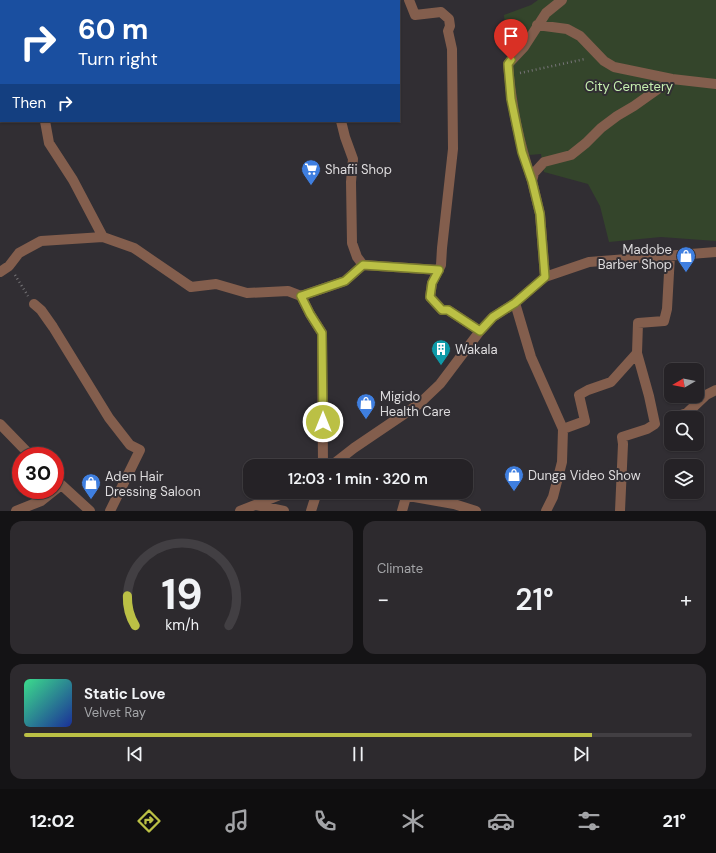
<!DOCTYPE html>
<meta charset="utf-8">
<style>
:root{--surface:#252226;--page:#2d2a2e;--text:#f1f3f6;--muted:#a3a4a7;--line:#423f43;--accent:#bbc045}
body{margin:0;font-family:"DM Sans",sans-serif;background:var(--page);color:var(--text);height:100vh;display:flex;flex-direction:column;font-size:15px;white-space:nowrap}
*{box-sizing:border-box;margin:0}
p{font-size:13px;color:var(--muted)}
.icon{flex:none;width:22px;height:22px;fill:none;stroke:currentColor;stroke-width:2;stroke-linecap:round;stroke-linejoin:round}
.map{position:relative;height:511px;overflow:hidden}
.details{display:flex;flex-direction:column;gap:10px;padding:10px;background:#141315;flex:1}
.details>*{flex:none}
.guide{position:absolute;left:0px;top:0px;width:400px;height:122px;box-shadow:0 1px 3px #0004,0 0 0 1px var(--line);background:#1a4fa0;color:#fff;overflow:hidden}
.needle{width:26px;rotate:260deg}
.fabs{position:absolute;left:664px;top:363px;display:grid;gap:8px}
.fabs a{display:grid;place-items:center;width:40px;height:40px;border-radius:8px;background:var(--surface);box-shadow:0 1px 3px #0004,0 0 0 1px var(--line);font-size:20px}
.speed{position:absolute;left:12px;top:447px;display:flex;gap:8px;font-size:20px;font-weight:700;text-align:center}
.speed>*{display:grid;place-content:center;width:52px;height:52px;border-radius:50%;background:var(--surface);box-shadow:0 1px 3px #0004,0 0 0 1px var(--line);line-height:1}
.speed .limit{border:6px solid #d22;background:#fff;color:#111}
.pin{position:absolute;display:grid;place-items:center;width:34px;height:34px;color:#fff;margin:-41px -17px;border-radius:50% 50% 50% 0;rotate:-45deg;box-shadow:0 0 4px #0007}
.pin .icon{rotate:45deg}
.me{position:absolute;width:44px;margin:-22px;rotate:0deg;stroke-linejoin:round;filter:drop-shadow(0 0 3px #0008)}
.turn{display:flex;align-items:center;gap:14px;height:84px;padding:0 12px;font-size:18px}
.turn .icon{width:52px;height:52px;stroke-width:2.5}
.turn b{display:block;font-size:28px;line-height:34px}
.then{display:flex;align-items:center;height:38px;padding:0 12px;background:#0003;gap:8px;font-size:15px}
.big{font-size:30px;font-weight:600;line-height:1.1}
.details .tile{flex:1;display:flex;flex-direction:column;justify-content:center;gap:6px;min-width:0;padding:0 14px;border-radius:12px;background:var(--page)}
.details .dial{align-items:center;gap:0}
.dial svg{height:104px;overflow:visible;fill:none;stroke:var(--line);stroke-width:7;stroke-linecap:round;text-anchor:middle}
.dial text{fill:var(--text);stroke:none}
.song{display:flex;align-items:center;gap:12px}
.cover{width:48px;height:48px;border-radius:6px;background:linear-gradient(135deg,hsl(150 70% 55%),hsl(230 70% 35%))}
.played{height:4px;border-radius:2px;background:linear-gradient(90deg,var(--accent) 85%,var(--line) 85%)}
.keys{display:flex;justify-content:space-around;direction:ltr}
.heat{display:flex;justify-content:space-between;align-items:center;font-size:22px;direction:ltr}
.details .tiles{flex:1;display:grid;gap:10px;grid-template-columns:1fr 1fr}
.tile:last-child{grid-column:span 2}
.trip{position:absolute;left:243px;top:459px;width:230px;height:40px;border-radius:12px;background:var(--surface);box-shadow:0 1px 3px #0004,0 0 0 1px var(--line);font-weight:600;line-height:40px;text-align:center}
.menu{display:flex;height:64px;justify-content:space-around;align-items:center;background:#0f0e0f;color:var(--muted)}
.menu .icon{width:28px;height:28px}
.menu .on{color:var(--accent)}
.menu b{font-size:18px;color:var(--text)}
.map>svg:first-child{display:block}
</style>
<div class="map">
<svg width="716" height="511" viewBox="0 0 716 511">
<rect width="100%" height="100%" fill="#312e33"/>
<!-- green -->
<path fill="#34452b" d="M538 0H716V241L661 237 609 242 600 206 588 184 544 172 541 154 529 155 521 145 511 85 504 15 531 5Z"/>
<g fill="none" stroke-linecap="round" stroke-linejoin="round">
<!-- path -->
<path stroke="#767477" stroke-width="2.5" stroke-dasharray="1 3" stroke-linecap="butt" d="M520 73 585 59
M15 275 28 296"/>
<!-- minor -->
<path stroke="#835e4d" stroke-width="10" d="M349 0V1
M409 0 415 15 441 12 449 19 450 26 448 31 452 49 453 149 442 248 441 265 432 283 430 297 442 310H448L480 331
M537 25 567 29 580 36 604 61 614 67 672 79 716 84
M45 121 49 143 73 180 103 237
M341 121 345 137 353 159 351 182 352 243 357 257 363 265
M532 181C519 143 511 104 508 64L524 47 546 13 562 0
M0 272 9 266 19 253 41 241 103 237 134 248 191 287 216 284 247 293 288 291 301 296 310 314 322 333 323 466
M545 277 589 262 716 252
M301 296 345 281 363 265 439 270
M515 303 531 357 563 429 562 462 553 497 546 511
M34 304 41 310 53 327 109 418 130 445 140 450 110 511
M672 418 687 413 706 395 716 390
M0 424 31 456
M563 429 585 421 579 395 588 390 611 382 637 353 638 323 664 321 667 309 670 255
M331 466 354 448 419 404 440 384 480 331 493 317 515 303 545 277 540 214 532 181 534 173 544 162 571 155 586 143 601 128 617 116 634 106 672 79
M55 479 90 511
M386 492 454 504 476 511
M256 505 284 511
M16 511 41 501 61 485
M240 511 287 492
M311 511 317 492
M402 511 406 497
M620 511 623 444 622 437 647 429 655 424 649 396 637 353"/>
</g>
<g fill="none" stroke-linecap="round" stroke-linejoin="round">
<!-- route casing -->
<g stroke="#7a7d2d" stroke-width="10">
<path id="route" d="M323 422 322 333 310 314 301 296 345 281 363 265 439 270 432 283 430 297 442 310H448L480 331 493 317 515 303 545 277 540 214 532 181 522 152 511 99 508 64 511 60"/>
</g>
<!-- route -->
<use href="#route" stroke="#bbc045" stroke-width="7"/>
</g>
<!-- icons -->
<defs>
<g id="supermarket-pin" transform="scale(1)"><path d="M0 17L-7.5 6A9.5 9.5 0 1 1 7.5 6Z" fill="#3f7fe0" stroke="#312e33"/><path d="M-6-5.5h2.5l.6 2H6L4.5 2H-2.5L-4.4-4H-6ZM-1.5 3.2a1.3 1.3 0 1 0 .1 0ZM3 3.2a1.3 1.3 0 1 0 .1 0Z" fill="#fff"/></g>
<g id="shop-pin" transform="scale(1)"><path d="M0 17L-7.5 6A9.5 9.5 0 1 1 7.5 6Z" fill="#3f7fe0" stroke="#312e33"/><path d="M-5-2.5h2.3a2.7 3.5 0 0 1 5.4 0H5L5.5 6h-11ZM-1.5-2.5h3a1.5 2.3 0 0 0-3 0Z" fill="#fff"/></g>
<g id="building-pin" transform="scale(1)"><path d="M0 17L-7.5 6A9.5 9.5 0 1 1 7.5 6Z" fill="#0f9aa8" stroke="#312e33"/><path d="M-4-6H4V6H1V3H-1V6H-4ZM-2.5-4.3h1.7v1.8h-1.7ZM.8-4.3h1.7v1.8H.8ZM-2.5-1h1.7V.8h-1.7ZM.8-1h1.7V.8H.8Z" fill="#fff"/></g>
</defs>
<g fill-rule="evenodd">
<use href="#supermarket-pin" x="311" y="169"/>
<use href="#shop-pin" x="686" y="256"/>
<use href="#building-pin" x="441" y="349"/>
<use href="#shop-pin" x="366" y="403"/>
<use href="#shop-pin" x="514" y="475"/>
<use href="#shop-pin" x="91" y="483"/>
</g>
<g text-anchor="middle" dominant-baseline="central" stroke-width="4" stroke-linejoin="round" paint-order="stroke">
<!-- park labels -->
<g font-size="13" fill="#c7f0b1" stroke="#312e33">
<text x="629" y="86">City Cemetery</text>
</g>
<!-- poi labels -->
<g font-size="13" fill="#dddbdd" stroke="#312e33" text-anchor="start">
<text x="325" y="169">Shafii Shop</text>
<text x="672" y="249" text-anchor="end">Madobe<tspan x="672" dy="15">Barber Shop</tspan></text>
<text x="455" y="349">Wakala</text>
<text x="380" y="396">Migido<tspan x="380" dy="15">Health Care</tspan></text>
<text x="528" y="475">Dunga Video Show</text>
<text x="105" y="476">Aden Hair<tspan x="105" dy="15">Dressing Saloon</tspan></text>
</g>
</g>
</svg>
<div class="fabs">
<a><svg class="needle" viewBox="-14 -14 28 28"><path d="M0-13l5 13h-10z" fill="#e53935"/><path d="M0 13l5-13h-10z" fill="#a3a4a7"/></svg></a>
<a><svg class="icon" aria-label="search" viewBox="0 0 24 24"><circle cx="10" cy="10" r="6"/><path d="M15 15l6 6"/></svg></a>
<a><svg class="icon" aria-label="layers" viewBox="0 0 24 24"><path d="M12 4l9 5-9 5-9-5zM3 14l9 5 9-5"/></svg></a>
</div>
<div class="speed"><div class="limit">30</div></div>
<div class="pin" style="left:511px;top:60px;background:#d93025"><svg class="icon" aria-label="arrive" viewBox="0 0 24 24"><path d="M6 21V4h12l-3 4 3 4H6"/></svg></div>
<svg class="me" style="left:323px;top:422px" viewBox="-20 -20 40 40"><circle r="17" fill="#bbc045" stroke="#fff" stroke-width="3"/><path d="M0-11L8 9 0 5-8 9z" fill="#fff"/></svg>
<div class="trip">12:03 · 1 min · 320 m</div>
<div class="guide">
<div class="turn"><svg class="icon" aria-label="right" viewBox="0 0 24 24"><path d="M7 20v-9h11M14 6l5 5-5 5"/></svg><div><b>60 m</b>Turn right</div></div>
<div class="then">Then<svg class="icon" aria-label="right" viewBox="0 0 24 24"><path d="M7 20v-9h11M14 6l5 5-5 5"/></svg></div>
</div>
</div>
<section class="details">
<div class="tiles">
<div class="tile dial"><svg viewBox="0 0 100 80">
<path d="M14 69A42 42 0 1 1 86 69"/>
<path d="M14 69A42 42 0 0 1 8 46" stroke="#bbc045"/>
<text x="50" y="56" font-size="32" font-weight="700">19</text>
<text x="50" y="72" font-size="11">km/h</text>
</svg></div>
<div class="tile"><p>Climate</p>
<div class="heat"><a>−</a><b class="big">21°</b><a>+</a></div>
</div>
<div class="tile">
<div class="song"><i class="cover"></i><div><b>Static Love</b><p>Velvet Ray</p></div></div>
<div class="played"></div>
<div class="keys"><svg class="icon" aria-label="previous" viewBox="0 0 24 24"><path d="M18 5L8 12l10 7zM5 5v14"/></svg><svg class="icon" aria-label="pause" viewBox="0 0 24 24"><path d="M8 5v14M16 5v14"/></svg><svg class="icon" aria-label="next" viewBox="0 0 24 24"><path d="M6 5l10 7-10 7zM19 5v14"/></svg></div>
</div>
</div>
</section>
<nav class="menu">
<b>12:02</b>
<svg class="icon on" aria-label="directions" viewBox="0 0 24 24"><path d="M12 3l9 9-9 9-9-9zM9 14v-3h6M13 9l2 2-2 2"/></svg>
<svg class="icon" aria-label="music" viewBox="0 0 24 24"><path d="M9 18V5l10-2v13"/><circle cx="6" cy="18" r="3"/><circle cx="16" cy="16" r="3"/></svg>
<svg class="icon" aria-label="phone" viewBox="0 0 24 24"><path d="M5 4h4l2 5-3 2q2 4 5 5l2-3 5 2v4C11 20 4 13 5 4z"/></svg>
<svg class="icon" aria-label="climate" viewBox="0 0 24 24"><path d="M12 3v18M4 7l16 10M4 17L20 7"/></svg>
<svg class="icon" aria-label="car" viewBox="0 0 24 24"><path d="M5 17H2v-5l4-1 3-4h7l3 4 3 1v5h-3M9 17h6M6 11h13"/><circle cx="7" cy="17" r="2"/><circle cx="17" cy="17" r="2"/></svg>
<svg class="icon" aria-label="filters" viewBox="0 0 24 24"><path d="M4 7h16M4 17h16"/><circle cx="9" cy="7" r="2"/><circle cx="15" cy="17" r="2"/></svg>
<b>21°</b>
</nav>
